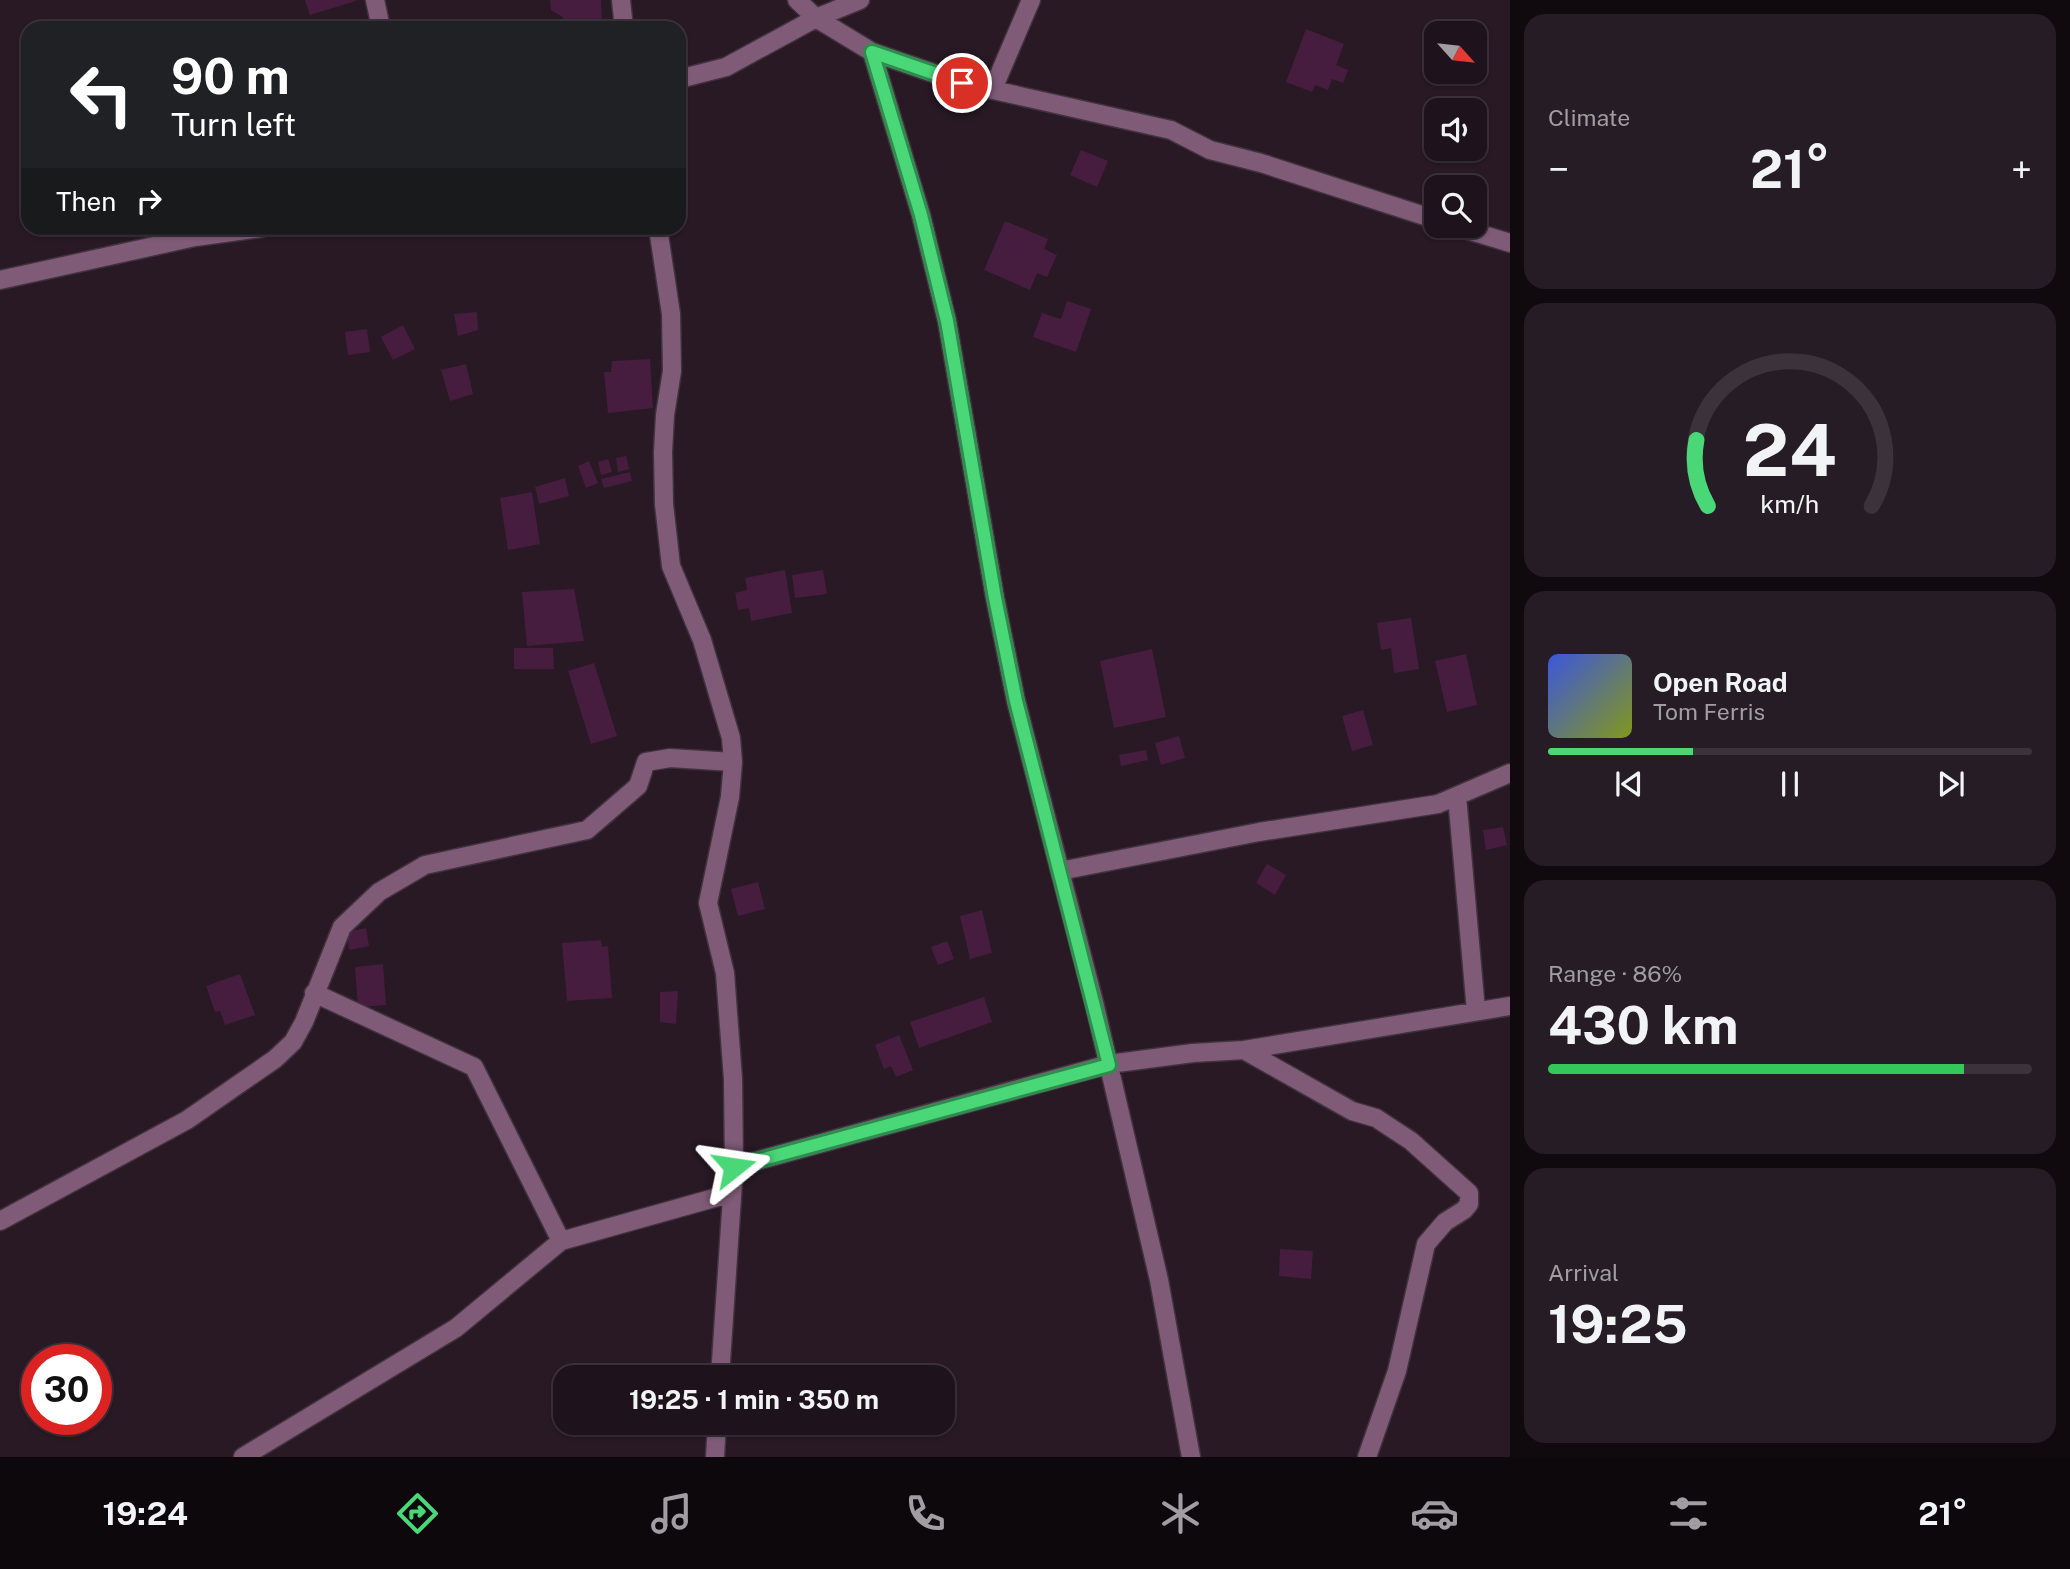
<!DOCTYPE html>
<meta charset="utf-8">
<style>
:root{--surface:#1e131c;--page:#261c25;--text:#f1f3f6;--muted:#a19ea3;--line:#3c323b;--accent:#49d778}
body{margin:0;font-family:"Public Sans",sans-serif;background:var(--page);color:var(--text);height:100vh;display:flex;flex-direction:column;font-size:26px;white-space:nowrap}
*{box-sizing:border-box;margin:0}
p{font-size:23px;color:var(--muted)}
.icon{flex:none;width:38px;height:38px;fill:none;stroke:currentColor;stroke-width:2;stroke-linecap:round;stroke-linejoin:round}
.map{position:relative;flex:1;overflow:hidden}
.drawer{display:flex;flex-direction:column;gap:14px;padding:14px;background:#100a0f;width:560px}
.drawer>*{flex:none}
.top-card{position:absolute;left:21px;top:21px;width:665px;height:214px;border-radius:21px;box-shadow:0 2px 5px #0004,0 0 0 2px var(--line);background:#202124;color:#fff;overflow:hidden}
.needle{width:46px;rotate:117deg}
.fabs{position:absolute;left:1424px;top:21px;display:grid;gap:14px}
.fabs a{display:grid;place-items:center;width:63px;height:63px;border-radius:14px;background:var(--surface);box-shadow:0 2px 5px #0004,0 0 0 2px var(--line);font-size:35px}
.speed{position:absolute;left:21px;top:1344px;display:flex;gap:14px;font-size:35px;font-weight:700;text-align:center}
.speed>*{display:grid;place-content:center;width:91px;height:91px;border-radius:50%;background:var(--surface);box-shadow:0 2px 5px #0004,0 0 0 2px var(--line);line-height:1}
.speed .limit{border:10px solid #d22;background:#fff;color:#111}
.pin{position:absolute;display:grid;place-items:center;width:60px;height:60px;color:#fff;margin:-30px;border:4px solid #fff;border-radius:50%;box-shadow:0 2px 7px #0007}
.me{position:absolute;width:77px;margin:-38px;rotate:75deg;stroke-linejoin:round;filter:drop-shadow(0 0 5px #0008)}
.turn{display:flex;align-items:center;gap:24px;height:147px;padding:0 35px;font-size:32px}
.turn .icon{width:91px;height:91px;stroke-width:2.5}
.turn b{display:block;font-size:49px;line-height:60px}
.then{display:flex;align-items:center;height:66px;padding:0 35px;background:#0003;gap:14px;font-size:26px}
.big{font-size:52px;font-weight:700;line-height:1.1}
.drawer .card{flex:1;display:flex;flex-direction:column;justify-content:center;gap:10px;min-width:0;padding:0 24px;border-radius:21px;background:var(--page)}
.drawer .dial{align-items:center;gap:0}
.dial svg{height:182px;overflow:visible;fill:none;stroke:var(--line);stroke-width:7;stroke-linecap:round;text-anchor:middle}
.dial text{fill:var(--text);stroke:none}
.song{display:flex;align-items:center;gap:21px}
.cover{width:84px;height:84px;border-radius:10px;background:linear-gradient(135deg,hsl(230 70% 55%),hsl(70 70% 35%))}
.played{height:7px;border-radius:4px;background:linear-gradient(90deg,var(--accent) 30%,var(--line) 30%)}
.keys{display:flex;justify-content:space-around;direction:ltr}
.heat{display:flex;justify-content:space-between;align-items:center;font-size:38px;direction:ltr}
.charge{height:10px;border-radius:5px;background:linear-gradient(90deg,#34c759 86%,var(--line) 0)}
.trip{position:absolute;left:553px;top:1365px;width:402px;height:70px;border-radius:21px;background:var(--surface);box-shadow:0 2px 5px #0004,0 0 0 2px var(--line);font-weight:700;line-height:70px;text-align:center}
.dock{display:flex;height:112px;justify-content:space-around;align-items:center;background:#0c080b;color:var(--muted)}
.dock .icon{width:49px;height:49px}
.dock .selected{color:var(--accent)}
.dock b{font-size:32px;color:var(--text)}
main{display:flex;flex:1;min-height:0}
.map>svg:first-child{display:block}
</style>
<main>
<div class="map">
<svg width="1510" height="1457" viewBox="0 0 1510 1457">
<rect width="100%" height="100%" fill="#281925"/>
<!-- building -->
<path fill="#461d3f" d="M305 0H356V1L310 15Z
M550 0H601L602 25 564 26 563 17 551 10Z
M1306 29 1344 44 1336 65 1348 70 1343 83 1332 79 1328 90 1315 85 1312 92 1286 82Z
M1081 150 1108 161 1097 187 1070 175Z
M1005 221 1048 239 1044 249 1057 255 1047 277 1037 273 1030 290 984 270Z
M1067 301 1091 309 1076 352 1033 337 1042 313 1061 319Z
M477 312 478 330 458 336 454 314Z
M403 325 415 349 393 360 381 337Z
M367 329 370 352 348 355 345 332Z
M650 359 653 408 608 413 604 372H611L612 361Z
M466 364 473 394 450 401 441 370Z
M626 456 629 469 618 472 616 458Z
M608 459 612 472 601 475 598 462Z
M589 461 598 483 586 488 578 466Z
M630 472 632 481 604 488 601 479Z
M565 478 569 496 539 504 535 487Z
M532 492 540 544 508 550 500 498Z
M785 570 792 613 751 621 749 608 738 610 735 593 747 590 745 578Z
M823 570 827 594 795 598 792 575Z
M574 589 584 641 527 646 522 592Z
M1411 618 1419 669 1394 673 1391 648 1381 650 1377 623Z
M514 648H553L554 669H514Z
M1152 649 1166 717 1114 728 1100 661Z
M1466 654 1477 705 1447 712 1435 661Z
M594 663 617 736 591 744 568 671Z
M1363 710 1373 745 1352 751 1342 716Z
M1179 736 1185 758 1161 765 1155 743Z
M1146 750 1148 760 1121 766 1119 755Z
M1503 827 1507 845 1486 850 1483 830Z
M1267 864 1286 875 1275 895 1256 883Z
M758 882 765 909 738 916 731 889Z
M982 910 992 953 970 959 960 916Z
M366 928 369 946 349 950 347 932Z
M601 940 602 947 608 946 612 998 567 1001 562 943Z
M947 941 954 959 938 965 931 947Z
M383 964 386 1005 358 1007 355 967Z
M240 974 255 1015 225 1025 220 1011 215 1012 206 986Z
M678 991 676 1024 660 1022V992Z
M984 997 992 1022 919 1048 910 1022Z
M899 1035 913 1070 896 1077 891 1066 884 1069 875 1045Z
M1280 1249 1313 1251 1311 1279 1279 1276Z"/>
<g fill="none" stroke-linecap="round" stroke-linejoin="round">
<!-- minor casing -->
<g stroke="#41333e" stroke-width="21">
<path id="minor" d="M375 0 381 28
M621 0 624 28
M797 0 816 18 872 52 962 83 1171 130 1210 150 1261 163 1437 220
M872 52 921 215 947 321 995 598 1016 701 1094 1002 1159 1280 1191 1457
M679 79 726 67 816 18 860 0
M993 89 1031 0
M1454 226 1510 243
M658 228 671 314 672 371 665 415 663 452 664 504 671 566 702 640 731 738 733 762 730 797 708 903 725 973 733 1079 734 1167 720 1377
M0 280 195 237 261 228
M1457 796 1476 1011
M1060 871 1259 832 1438 804 1510 773
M314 993 474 1067 561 1241
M1244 1050 1510 1006
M734 1167 1109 1064 1193 1053 1244 1050 1352 1111 1376 1118 1411 1141 1469 1193V1204L1464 1210 1445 1222 1426 1244 1397 1371 1367 1457
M0 1221 187 1120 275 1059 293 1042 304 1022 342 927 379 892 425 865 587 830 638 786 646 762 670 758 733 762
M243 1457 456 1328 561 1241 732 1193
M715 1457 717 1423"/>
</g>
<!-- minor -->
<use href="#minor" stroke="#805b78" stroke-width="18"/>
</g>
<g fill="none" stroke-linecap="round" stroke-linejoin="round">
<!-- route casing -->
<g stroke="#2f8c4e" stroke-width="18">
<path id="route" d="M734 1167 1109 1065 1016 701 995 598 947 321 921 215 872 52 962 83"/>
</g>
<!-- route -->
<use href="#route" stroke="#49d778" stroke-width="12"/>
</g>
</svg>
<div class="fabs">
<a><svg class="needle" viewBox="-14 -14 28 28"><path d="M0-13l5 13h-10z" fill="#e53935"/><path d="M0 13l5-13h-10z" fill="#a19ea3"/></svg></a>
<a><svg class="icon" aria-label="sound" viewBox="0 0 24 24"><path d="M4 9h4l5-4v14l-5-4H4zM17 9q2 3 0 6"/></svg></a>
<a><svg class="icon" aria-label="search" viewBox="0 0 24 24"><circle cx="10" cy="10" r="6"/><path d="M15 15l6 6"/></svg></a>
</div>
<div class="speed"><div class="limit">30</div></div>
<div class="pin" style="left:962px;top:83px;background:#d93025"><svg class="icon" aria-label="arrive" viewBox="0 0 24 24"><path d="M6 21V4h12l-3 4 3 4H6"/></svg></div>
<svg class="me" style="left:734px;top:1167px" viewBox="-20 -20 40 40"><path d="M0-17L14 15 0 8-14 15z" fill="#49d778" stroke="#fff" stroke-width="4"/></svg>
<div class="trip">19:25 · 1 min · 350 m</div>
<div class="top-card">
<div class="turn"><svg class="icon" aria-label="left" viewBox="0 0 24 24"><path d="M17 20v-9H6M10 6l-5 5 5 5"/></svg><div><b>90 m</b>Turn left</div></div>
<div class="then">Then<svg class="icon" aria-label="right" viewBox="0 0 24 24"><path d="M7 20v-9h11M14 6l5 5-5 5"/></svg></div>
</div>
</div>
<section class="drawer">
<div class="card"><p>Climate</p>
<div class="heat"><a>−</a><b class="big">21°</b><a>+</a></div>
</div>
<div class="card dial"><svg viewBox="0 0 100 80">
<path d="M14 69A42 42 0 1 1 86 69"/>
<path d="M14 69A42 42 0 0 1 9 40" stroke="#49d778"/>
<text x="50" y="56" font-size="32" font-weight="700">24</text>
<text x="50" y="72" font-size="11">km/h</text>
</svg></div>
<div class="card">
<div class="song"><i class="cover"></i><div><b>Open Road</b><p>Tom Ferris</p></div></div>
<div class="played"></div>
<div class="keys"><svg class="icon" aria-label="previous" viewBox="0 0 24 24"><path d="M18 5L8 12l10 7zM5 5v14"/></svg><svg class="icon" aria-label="pause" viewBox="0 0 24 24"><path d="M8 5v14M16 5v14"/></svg><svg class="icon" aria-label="next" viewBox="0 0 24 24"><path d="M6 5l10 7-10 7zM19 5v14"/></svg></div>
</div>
<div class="card"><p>Range · 86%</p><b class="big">430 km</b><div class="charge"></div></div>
<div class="card"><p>Arrival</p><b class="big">19:25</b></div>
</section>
</main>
<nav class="dock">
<b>19:24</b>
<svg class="icon selected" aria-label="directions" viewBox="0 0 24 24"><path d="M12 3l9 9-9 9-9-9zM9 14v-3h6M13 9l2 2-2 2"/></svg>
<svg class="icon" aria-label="music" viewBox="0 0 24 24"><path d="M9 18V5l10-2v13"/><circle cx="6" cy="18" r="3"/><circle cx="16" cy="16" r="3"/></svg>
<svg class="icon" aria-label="phone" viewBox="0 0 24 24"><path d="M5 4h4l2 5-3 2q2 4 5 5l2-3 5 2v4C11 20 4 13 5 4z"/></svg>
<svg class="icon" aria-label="climate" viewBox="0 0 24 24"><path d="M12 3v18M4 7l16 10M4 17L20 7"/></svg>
<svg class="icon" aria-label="car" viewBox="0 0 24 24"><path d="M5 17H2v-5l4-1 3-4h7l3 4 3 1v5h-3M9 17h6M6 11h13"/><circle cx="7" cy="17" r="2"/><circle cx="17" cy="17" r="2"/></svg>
<svg class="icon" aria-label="filters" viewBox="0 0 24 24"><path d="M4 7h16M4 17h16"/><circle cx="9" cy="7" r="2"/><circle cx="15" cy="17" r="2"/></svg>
<b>21°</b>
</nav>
